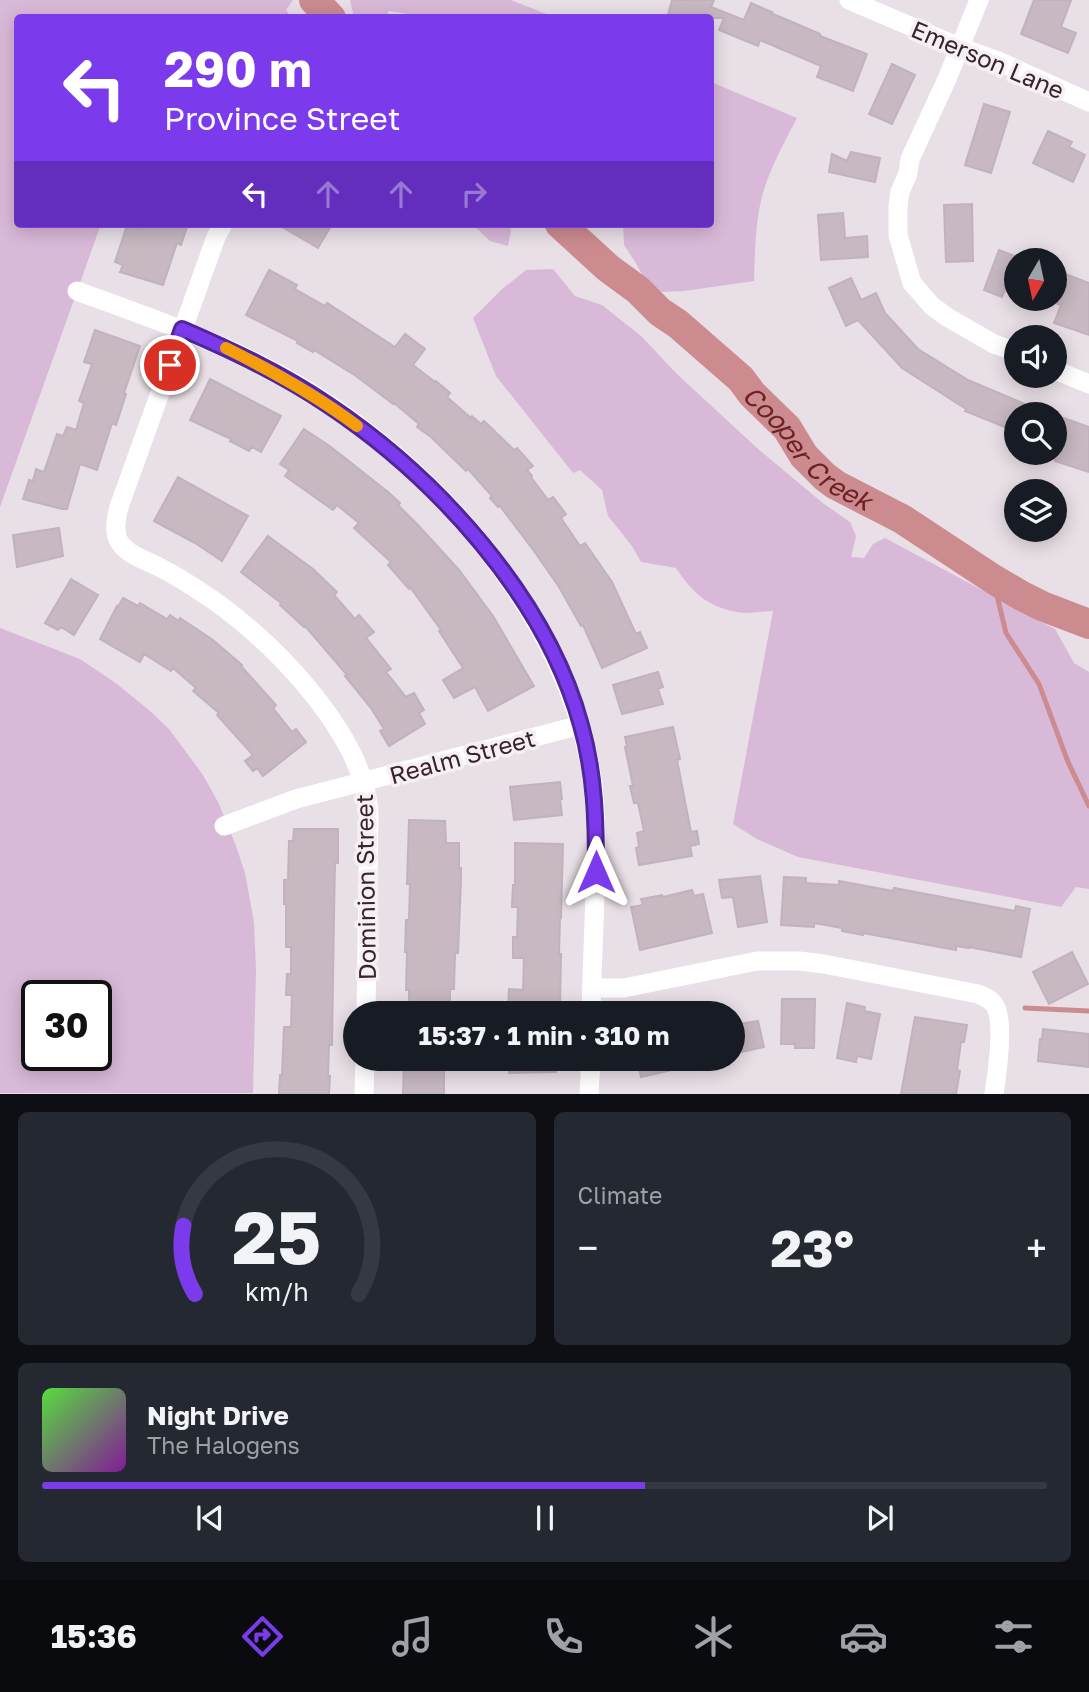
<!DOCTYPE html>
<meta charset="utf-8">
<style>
:root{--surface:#171b24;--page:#242831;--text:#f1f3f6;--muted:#9ea1a6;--line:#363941;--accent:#7c3aed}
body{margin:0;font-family:"Golos Text",sans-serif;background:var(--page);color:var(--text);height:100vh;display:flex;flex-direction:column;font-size:26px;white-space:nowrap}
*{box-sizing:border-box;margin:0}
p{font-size:23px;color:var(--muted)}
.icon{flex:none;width:38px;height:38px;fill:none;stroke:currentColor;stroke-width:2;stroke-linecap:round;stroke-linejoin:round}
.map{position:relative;height:1094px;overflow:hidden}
.drawer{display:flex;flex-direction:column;gap:18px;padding:18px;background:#0d0f14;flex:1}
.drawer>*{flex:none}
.top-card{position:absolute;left:14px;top:14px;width:700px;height:214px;border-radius:7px;box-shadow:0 4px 18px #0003;background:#7c3aed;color:#fff;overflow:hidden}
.needle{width:46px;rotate:189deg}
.tools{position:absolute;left:1004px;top:248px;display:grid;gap:14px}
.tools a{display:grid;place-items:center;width:63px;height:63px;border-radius:50%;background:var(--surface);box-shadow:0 4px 18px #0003;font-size:35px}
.speed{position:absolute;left:21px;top:980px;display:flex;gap:14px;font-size:35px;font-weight:700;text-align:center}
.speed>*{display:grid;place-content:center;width:91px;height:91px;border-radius:50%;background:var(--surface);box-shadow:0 4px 18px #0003;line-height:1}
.speed .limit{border:4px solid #111;border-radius:10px;background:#fff;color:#111}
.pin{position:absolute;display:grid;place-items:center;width:60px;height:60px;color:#fff;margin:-30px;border:4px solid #fff;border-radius:50%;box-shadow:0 2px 7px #0007}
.me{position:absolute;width:77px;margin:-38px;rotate:0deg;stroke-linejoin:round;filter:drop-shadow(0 0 5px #0008)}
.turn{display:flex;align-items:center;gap:24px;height:147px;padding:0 35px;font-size:32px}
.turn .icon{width:91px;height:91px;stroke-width:2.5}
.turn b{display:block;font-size:49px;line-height:60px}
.lanes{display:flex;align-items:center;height:66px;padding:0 35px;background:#0003;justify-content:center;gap:35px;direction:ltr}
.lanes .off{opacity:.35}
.big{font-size:52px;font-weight:700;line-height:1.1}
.drawer .widget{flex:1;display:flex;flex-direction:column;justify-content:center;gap:10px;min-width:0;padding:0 24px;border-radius:10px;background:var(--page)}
.drawer .dial{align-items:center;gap:0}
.dial svg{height:182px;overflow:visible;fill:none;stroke:var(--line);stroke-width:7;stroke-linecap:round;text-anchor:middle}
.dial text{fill:var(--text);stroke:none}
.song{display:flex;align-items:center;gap:21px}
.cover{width:84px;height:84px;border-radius:10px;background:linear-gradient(135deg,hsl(110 70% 55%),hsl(290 70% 35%))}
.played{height:7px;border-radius:4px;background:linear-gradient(90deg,var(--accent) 60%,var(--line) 60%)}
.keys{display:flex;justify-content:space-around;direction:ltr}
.heat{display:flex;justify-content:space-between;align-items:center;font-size:38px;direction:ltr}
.drawer .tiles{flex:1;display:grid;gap:18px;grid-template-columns:1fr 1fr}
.widget:last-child{grid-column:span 2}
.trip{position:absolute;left:343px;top:1001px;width:402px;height:70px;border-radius:35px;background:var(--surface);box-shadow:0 4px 18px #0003;font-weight:700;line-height:70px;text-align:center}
.tab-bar{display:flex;height:112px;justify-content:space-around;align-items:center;background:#090b0e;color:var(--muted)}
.tab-bar .icon{width:49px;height:49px}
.tab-bar .current{color:var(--accent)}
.tab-bar b{font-size:32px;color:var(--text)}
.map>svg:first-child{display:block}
</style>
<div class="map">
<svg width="1089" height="1094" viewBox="0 0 1089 1094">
<rect width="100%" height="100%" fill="#e9dfe6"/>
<!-- green -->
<path fill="#d9b9d8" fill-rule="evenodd" d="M0 0H293L286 10 291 17 18 18V224H101L0 507Z
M350 0H511L554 17 418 18 414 15 389 11 386 17H354Z
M711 82 797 118C784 143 771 166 763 193 755 221 755 252 754 281L684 291 662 292 646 282 637 265 624 245 623 224H710Z
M472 224H507L511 230 508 246 490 241Z
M553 269 575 296 602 305 641 336 677 374 757 448 824 504 850 522 856 536 851 557 864 558 873 544 885 538 1055 629 1074 663 1089 672V889L1076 887 1061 907 798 857 757 839 733 824 773 611C764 611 754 613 745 613 711 610 693 594 676 568L641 562 632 546 608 516 602 490 580 470 573 473 496 376 473 318 501 290 526 270Z
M0 628 80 659 117 684 150 711 169 729 203 775 219 804 236 846 245 873 254 922 256 970 253 1093H0ZM37 996H96V1055H37Z"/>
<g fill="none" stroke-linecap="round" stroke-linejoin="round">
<!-- stream -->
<path stroke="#cb8b8f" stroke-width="5" d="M993 579 1006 633 1039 684 1068 762 1089 806
M1025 1008 1089 1011"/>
<!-- river -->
<g stroke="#cb8b8f" stroke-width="30">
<path d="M314 0 331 18"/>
<path id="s1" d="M560 224 608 268 638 290 660 312 678 324 741 379 752 394 787 428 804 456 825 477 836 485 902 519 993 579 1022 596 1042 606 1089 624"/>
</g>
</g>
<!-- building -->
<path fill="#c7b8c2" stroke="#c2b2bd" stroke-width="2" d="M672 0H714L711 7 744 20 751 3 772 12 771 13 820 34V36L867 54 853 91 817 77 821 66 760 40 758 46 719 30 724 18H676L668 15Z
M1034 0H1071L1061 27 1076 33 1068 53 1021 34Z
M892 64 915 75 892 124 869 114Z
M984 104 1010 112 991 173 965 165Z
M1048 131 1072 142 1069 147 1085 155 1073 182 1033 163Z
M851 152 880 158 875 182 829 172 832 154 847 161Z
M972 204 973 261 946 262 944 205Z
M843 213 845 238 867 236 868 257 821 260 818 215Z
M143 224H188L181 245 177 243 163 285 120 272 123 265 115 262 127 225 141 230Z
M277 224H332L318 248Z
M999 250 1017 257V288L1007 285 1002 297 984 290Z
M269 270 297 285 295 289 325 306 327 303 395 347 405 334 425 349 413 365 435 382 436 381 450 393 447 397 471 418 472 416 481 424 484 421 514 450 517 448 533 466 527 470 532 476 531 477 548 500 553 497 566 514 561 518 580 546 585 543 612 582 636 634 640 632 647 648 602 668 583 625 581 626 559 587 534 551 500 506 498 507 490 498 492 496 468 469 466 471 431 437 417 427 419 424 394 403 393 404 356 376 314 350 313 352 297 343 298 341 246 315Z
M1055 270 1089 283V335L1054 323 1061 305 1055 303Z
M851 278 861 300 876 293 885 313 918 349 968 380 1051 415H1017V432L965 411 966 409 902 368 858 320 846 326 829 288Z
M95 330 140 346 124 393 126 394 116 425 112 423 97 470 80 464 67 509H62L23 499 29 480 33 481 36 469 44 472 57 434 63 436 67 427 76 430 84 403 79 401 92 364 84 362Z
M210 379 281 416 261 452 252 447 249 451 230 441 231 439 190 420Z
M1055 415 1089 427V472L1055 461Z
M304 429 331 447 388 492 400 503 398 505 418 525 459 570 493 616 534 686 488 711 475 687 454 698 443 680 463 668 439 631 441 630 410 587 409 589 388 565 391 562 354 528 359 523 337 505 333 510 285 476 289 470 280 464Z
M178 477 248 516 222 561 195 543 154 521Z
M59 528 63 556 17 567 13 535Z
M268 536 313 569 337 592 334 595 355 619 359 615 374 632 366 638 391 669 386 672 406 697 414 693 424 710 419 713 425 724 389 746 380 731 384 729 371 708 345 676 347 675 305 626 304 627 280 605 281 603 241 572Z
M71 579 98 595 74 635 61 627 58 630 45 623Z
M123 598 138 606 140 603 167 619 170 615 179 621 180 618 213 640 242 665 241 666 276 705 273 708 292 732 296 729 306 742 263 776 257 768 253 771 245 761 253 755 217 715 219 713 193 691 196 688 173 668 171 671 144 654 140 662 100 639 117 606 118 607Z
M658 672 663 687 658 689 663 704 622 714 613 685Z
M673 727 680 759 677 760 691 832 697 831 699 844 690 846 692 856 639 865 636 848 639 847 637 833 644 831 638 803H634L630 786H633L625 747H627L625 737Z
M560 782 562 799H560L562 815 514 820 510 787Z
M409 820 445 821 446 843H459V868H461V880L458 953H455L454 989H450V1005L409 1004V990H406L407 952H405L406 920H409L410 884H407Z
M294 829H338V863H335L334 913 332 1045H329L328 1076H330L329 1094H279L280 1075H282L284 1027H291L292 995H286L287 974H291V947H286V904H284V880H288L289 841H293Z
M515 843 563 844 561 918H560L559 954H561L560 1008H556V1013H508L509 989 523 990 524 958H513V937H517L518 907H512L513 885H515Z
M760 876 767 922 738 927 733 897 722 898 719 880Z
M784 877 806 878V883L839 885V881L893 891 894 888 1015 911 1016 906 1030 909 1021 957 969 947V948L956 946V950L863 933V935L842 931V928L814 923V927L781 925Z
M692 890 694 896 703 894 712 933 640 950 631 907 643 905 641 899 662 895 663 897Z
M1072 952 1088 984 1049 1004 1033 972Z
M782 999H815L814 1048H795V1044H781Z
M847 1003 865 1007 864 1011 880 1014 871 1059 857 1056 856 1062 837 1058Z
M915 1017 967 1025 964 1042H961L957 1070 960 1071 956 1094H901Z
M758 1021 764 1047 733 1054V1025Z
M1043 1029 1089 1034V1067L1038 1061 1040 1039H1042Z
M404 1059H444V1094H403Z
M509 1059H556V1072L509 1073Z
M637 1059H669L672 1070 641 1077Z"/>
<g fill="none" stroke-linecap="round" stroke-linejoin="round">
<!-- street -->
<path stroke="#fff" stroke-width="19" d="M849 0 959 47 998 61 1089 102
M979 0 947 79 910 159 908 173 900 192 898 206V235L912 283 932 306 947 317 994 344 1017 352
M223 224 216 237 119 507C116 519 113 533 120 543 129 556 148 561 161 568 174 575 186 582 198 590 265 632 365 732 369 814L366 1013
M77 291C145 316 213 339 277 373 425 453 572 614 593 786 596 811 596 836 596 860 595 911 592 962 591 1013
M1055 370 1089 384
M224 826 296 799 581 725
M592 988H624L757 961H799L824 964 978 994C985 997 993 1000 996 1008 1004 1024 997 1074 994 1094
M364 1094 365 1059
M589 1094 591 1059"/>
</g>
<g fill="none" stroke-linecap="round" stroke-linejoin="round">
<!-- route casing -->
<g stroke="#51269a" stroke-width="18">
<path id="route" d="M170 365 182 329C233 351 282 374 328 405 436 477 546 597 581 725 595 774 596 821 596 872"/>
</g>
<!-- route -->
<use href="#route" stroke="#7c3aed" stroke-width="12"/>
<!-- slow -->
<path stroke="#f59e0b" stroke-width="12" d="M226 348C272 371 316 395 357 426"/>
</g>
<g text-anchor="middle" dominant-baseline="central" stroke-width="7" stroke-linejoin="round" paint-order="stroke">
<!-- street labels -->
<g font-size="24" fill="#38222d" stroke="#f6eff4">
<text transform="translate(988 59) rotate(23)">Emerson Lane</text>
<text transform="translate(462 756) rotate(-15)">Realm Street</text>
<text transform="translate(365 887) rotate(-91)">Dominion Street</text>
</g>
<!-- water labels -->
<g font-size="26" font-style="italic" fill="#6f2025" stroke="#f6eff4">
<text stroke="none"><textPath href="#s1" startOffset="336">Cooper Creek</textPath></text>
</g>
</g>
</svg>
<div class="tools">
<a><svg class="needle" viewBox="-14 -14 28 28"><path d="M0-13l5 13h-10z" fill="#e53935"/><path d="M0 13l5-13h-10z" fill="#9ea1a6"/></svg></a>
<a><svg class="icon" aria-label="sound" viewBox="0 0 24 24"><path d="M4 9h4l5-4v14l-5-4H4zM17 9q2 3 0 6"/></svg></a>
<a><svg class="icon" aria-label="search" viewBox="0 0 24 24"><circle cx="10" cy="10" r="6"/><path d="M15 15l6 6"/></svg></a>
<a><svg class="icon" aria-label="layers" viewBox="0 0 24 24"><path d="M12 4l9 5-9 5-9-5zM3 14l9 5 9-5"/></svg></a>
</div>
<div class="speed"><div class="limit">30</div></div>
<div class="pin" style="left:170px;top:365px;background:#d93025"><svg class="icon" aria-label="arrive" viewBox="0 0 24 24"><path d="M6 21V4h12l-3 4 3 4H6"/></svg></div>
<svg class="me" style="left:596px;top:872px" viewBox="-20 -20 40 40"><path d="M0-17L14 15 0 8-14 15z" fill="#7c3aed" stroke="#fff" stroke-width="4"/></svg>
<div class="trip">15:37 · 1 min · 310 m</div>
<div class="top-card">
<div class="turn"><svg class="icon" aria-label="left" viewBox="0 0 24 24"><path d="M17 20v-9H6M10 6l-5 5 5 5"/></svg><div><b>290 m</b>Province Street</div></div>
<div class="lanes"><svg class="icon" aria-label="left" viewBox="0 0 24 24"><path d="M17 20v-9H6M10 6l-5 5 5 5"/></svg><svg class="icon off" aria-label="ahead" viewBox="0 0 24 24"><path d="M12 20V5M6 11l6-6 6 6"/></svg><svg class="icon off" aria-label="ahead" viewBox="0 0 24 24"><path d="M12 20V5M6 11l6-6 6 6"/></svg><svg class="icon off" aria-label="right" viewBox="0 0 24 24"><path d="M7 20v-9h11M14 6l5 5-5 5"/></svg></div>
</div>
</div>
<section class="drawer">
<div class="tiles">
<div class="widget dial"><svg viewBox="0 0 100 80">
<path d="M14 69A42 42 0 1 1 86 69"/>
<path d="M14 69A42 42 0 0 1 9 39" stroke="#7c3aed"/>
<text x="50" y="56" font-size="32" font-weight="700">25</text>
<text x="50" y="72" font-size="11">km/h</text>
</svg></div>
<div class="widget"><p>Climate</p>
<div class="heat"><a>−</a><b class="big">23°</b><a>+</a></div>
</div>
<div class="widget">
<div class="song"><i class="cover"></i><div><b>Night Drive</b><p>The Halogens</p></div></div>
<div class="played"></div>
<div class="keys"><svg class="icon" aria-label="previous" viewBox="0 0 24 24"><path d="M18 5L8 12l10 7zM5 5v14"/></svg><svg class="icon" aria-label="pause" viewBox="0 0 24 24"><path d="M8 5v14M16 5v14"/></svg><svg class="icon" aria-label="next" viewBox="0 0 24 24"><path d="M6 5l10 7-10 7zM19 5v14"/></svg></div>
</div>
</div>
</section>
<nav class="tab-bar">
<b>15:36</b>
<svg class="icon current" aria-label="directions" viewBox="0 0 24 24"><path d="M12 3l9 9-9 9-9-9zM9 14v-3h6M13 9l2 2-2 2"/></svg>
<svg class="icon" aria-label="music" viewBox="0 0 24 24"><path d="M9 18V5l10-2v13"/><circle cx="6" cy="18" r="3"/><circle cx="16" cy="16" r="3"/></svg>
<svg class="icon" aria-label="phone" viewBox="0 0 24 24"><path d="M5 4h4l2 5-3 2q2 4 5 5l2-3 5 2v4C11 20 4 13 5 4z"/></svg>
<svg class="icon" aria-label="climate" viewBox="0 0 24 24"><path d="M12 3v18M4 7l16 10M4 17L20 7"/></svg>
<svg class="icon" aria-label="car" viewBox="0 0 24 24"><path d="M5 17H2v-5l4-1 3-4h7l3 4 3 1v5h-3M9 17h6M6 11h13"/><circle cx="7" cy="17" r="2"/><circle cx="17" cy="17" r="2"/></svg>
<svg class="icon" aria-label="filters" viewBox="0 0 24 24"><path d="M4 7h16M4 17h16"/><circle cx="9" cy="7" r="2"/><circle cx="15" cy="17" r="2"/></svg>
</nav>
